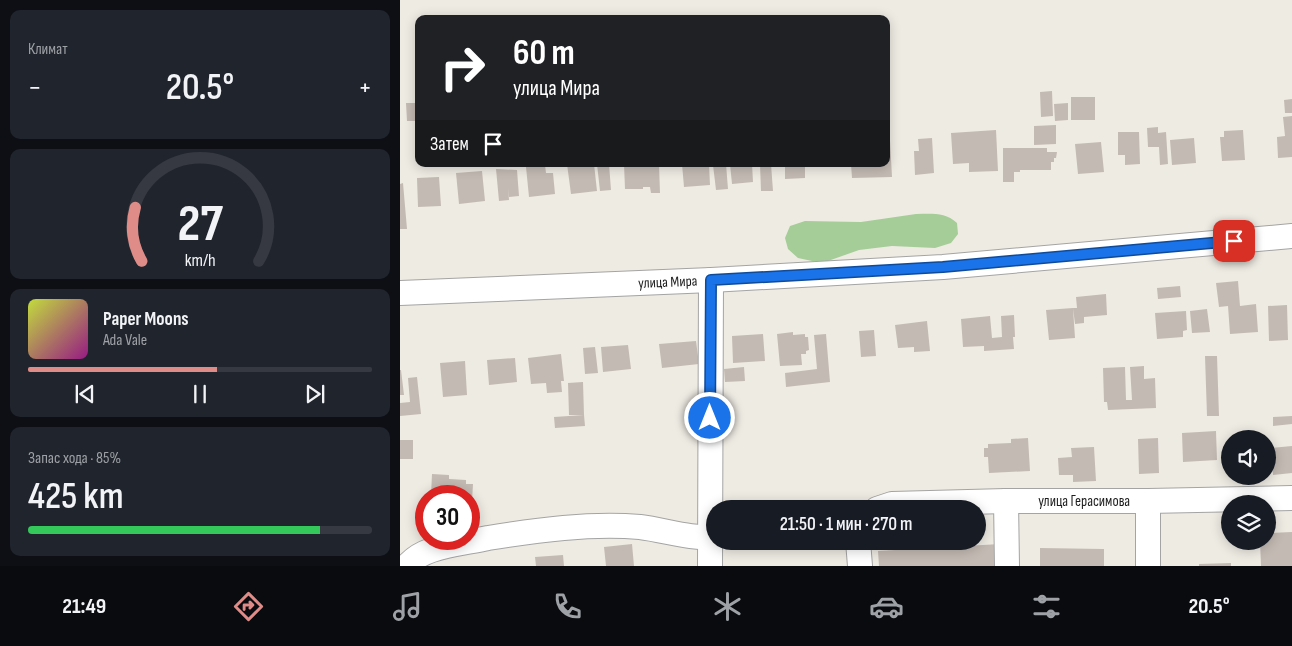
<!DOCTYPE html>
<html lang="ru">
<meta charset="utf-8">
<style>
:root{--surface:#171b24;--page:#20242c;--text:#f1f3f6;--muted:#9ea1a6;--line:#363941;--accent:#df8c88}
body{margin:0;font-family:"Sofia Sans Condensed",sans-serif;background:var(--page);color:var(--text);height:100vh;display:flex;flex-direction:column;font-size:19px;white-space:nowrap}
*{box-sizing:border-box;margin:0}
p{font-size:16px;color:var(--muted)}
.icon{flex:none;width:28px;height:28px;fill:none;stroke:currentColor;stroke-width:2;stroke-linecap:round;stroke-linejoin:round}
.map{position:relative;flex:1;overflow:hidden}
.sheet{display:flex;flex-direction:column;gap:10px;padding:10px;background:#0d0f14;width:400px}
.sheet>*{flex:none}
.banner{position:absolute;left:15px;top:15px;width:475px;height:152px;border-radius:10px;box-shadow:0 2px 12px #0003;background:#202124;color:#fff;overflow:hidden}
.tools{position:absolute;left:821px;top:430px;display:grid;gap:10px}
.tools a{display:grid;place-items:center;width:55px;height:55px;border-radius:50%;background:var(--surface);box-shadow:0 2px 12px #0003;font-size:25px}
.speed{position:absolute;left:15px;top:485px;display:flex;gap:10px;font-size:25px;font-weight:700;text-align:center}
.speed>*{display:grid;place-content:center;width:65px;height:65px;border-radius:50%;background:var(--surface);box-shadow:0 2px 12px #0003;line-height:1}
.speed .limit{border:8px solid #d22;background:#fff;color:#111}
.pin{position:absolute;display:grid;place-items:center;width:42px;height:42px;color:#fff;margin:-21px;border-radius:10px;box-shadow:0 2px 8px #0006}
.me{position:absolute;width:55px;margin:-28px;rotate:0deg;stroke-linejoin:round;filter:drop-shadow(0 0 4px #0008)}
.turn{display:flex;align-items:center;gap:18px;height:105px;padding:0 15px;font-size:22px}
.turn .icon{width:65px;height:65px;stroke-width:2.5}
.turn b{display:block;font-size:35px;line-height:42px}
.then{display:flex;align-items:center;height:48px;padding:0 15px;background:#0003;gap:10px;font-size:19px}
.big{font-size:38px;font-weight:600;line-height:1.1}
.sheet .card{flex:1;display:flex;flex-direction:column;justify-content:center;gap:8px;min-width:0;padding:0 18px;border-radius:10px;background:var(--page)}
.sheet .dial{align-items:center;gap:0}
.dial svg{height:130px;overflow:visible;fill:none;stroke:var(--line);stroke-width:7;stroke-linecap:round;text-anchor:middle}
.dial text{fill:var(--text);stroke:none}
.song{display:flex;align-items:center;gap:15px}
.cover{width:60px;height:60px;border-radius:8px;background:linear-gradient(135deg,hsl(70 70% 55%),hsl(310 70% 35%))}
.played{height:5px;border-radius:2px;background:linear-gradient(90deg,var(--accent) 55%,var(--line) 55%)}
.keys{display:flex;justify-content:space-around;direction:ltr}
.heat{display:flex;justify-content:space-between;align-items:center;font-size:28px;direction:ltr}
.charge{height:8px;border-radius:4px;background:linear-gradient(90deg,#34c759 85%,var(--line) 0)}
.trip{position:absolute;left:306px;top:500px;width:280px;height:50px;border-radius:25px;background:var(--surface);box-shadow:0 2px 12px #0003;font-weight:600;line-height:50px;text-align:center}
.tab-bar{display:flex;height:80px;justify-content:space-around;align-items:center;background:#090b0e;color:var(--muted)}
.tab-bar .icon{width:35px;height:35px}
.tab-bar .on{color:var(--accent)}
.tab-bar b{font-size:22px;color:var(--text)}
main{display:flex;flex:1;min-height:0}
.map>svg:first-child{display:block}
</style>
<main>
<section class="sheet">
<div class="card"><p>Климат</p>
<div class="heat"><a>−</a><b class="big">20.5°</b><a>+</a></div>
</div>
<div class="card dial"><svg viewBox="0 0 100 80">
<path d="M14 69A42 42 0 1 1 86 69"/>
<path d="M14 69A42 42 0 0 1 10 36" stroke="#df8c88"/>
<text x="50" y="56" font-size="32" font-weight="700">27</text>
<text x="50" y="72" font-size="11">km/h</text>
</svg></div>
<div class="card">
<div class="song"><i class="cover"></i><div><b>Paper Moons</b><p>Ada Vale</p></div></div>
<div class="played"></div>
<div class="keys"><svg class="icon" aria-label="previous" viewBox="0 0 24 24"><path d="M18 5L8 12l10 7zM5 5v14"/></svg><svg class="icon" aria-label="pause" viewBox="0 0 24 24"><path d="M8 5v14M16 5v14"/></svg><svg class="icon" aria-label="next" viewBox="0 0 24 24"><path d="M6 5l10 7-10 7zM19 5v14"/></svg></div>
</div>
<div class="card"><p>Запас хода · 85%</p><b class="big">425 km</b><div class="charge"></div></div>
</section>
<div class="map">
<svg width="892" height="566" viewBox="0 0 892 566">
<rect width="100%" height="100%" fill="#eeebe3"/>
<!-- forest -->
<path fill="#a5cd98" d="M516 214C532 214 545 212 557 223L558 234 551 243 535 248 492 246 459 250 428 261H412L398 258 388 249 385 238 390 226 405 221 461 222Z"/>
<!-- building -->
<path fill="#c3bab3" d="M652 91 653 116 641 117 640 92Z
M671 97H695V120H671Z
M892 99V113H885L884 100Z
M6 103H19V121H7Z
M668 103V120L655 121 654 104Z
M892 116V157L878 158 877 137 885 136 883 117Z
M486 122H489L492 177 452 178 451 164H486Z
M656 125V144L634 145V126Z
M758 127V133L766 132 768 164 760 165 759 147H748L747 128Z
M596 130 598 171 569 172V163L553 164 551 133Z
M843 130 845 160 822 161 820 137H824V131Z
M718 132H739L740 164 725 165V155H718Z
M532 138 534 173 515 175 514 151H519L518 139Z
M794 138 796 163 772 165 770 140Z
M701 142 704 172 678 174 675 144Z
M603 148H647V152H657L656 158H654V162H651V170H620V172H614V182H603Z
M167 164H194L197 191 171 194Z
M197 164H209L211 190 200 191Z
M224 164H259L260 193H251L250 187H243V189H225Z
M282 164H309L310 185 284 187Z
M326 164 328 189 316 190 313 165Z
M330 164H352L353 182 332 184Z
M360 164H371L373 191H361Z
M385 164H405V178L385 179Z
M145 165 146 173H153L155 194 129 197 126 167Z
M96 169 117 170 119 196 109 197 108 188 109 200 99 201Z
M82 171 85 201 59 204 56 173Z
M39 177 41 206 18 207 17 178Z
M3 183 7 229H0V184Z
M838 281 840 306 856 304 858 332 830 334 828 306 819 307 816 283Z
M780 286 781 297 758 299 757 288Z
M706 294 707 315 684 317V323L675 324 673 308H677L676 297Z
M887 305 888 340 869 341 868 306Z
M673 308 675 338 649 340 646 310Z
M807 309 810 332 792 333 790 311Z
M786 311 787 330 783 331V337L757 339 755 313Z
M614 315 615 337H613L614 349 584 351V346L563 347 561 319 590 316 592 338 602 337 601 316Z
M527 321 530 351 514 352V347L498 348 495 325Z
M474 330 476 356 461 357 459 331Z
M393 332V335L405 334V337H408L409 350 406 351V354H401L402 365 380 366 377 334Z
M363 334 365 361 333 363 332 336Z
M426 334 430 382 386 387 385 373 417 369 414 335Z
M296 341 299 364 262 368 259 344Z
M228 345 231 369 203 372 201 347Z
M195 347 198 373 185 374 183 348Z
M161 354 164 381H161L162 392 147 393 146 383 131 384 128 358Z
M805 356H817L819 416H807Z
M115 358 117 382 89 385 87 360Z
M65 361 67 395 43 397 40 363Z
M744 366V379L755 378 756 408 708 410 707 402H704L703 368 725 367 726 400H732L730 367Z
M344 367 345 381 325 382 324 369Z
M0 370H1L4 395H0Z
M17 377 21 414 0 416V403L10 402 8 378Z
M183 382 184 415H169L168 383Z
M184 415 185 426 155 428 154 417Z
M892 416V424L873 426V417Z
M816 431 817 460 783 462 782 433Z
M628 438 630 471 589 473 588 457H584V448H588V444L611 443V439Z
M758 438 759 473 739 474 738 439Z
M0 440H13V459H0Z
M892 446V473L873 475 871 448Z
M694 447 696 481 673 482V475H659L658 458 672 457 671 448Z
M32 474 49 475V479L66 480V484H73L72 501H69V496H42V495L34 494V496H27V495H31Z
M892 532V566H861L860 541H868V533Z
M232 544 234 566H206L204 547Z
M600 544 601 566H479L478 551Z
M640 548 704 549V566H640Z
M163 555 164 566H136L135 557Z
M831 563V566H799V564Z"/>
<g fill="none" stroke-linecap="round" stroke-linejoin="round">
<!-- minor casing -->
<g stroke="#a4a4a4" stroke-width="26">
<g id="minor">
<path id="s1" d="M0 293 311 280 543 267 892 236"/>
<path d="M606 501 607 566"/>
<path d="M748 501V566"/>
<path id="s2" d="M477 509 492 504 606 501H748L892 498"/>
<path d="M458 541 460 566"/>
<path d="M7 566C13 559 23 553 32 550 50 544 70 542 88 538 138 530 189 523 240 527 265 530 290 539 315 537"/>
<path d="M310 566 311 280"/>
</g>
</g>
<!-- minor -->
<use href="#minor" stroke="#fff" stroke-width="24"/>
</g>
<g fill="none" stroke-linecap="round" stroke-linejoin="round">
<!-- route casing -->
<g stroke="#114b97" stroke-width="12">
<path id="route" d="M310 418 311 280 543 267 834 241"/>
</g>
<!-- route -->
<use href="#route" stroke="#1a73e8" stroke-width="9"/>
</g>
<g text-anchor="middle" dominant-baseline="central" stroke-width="4.5" stroke-linejoin="round" paint-order="stroke">
<!-- street labels -->
<g font-size="15" fill="#1d1d1d" stroke="#fff">
<text stroke="none"><textPath href="#s1" startOffset="268">улица Мира</textPath></text>
<text stroke="none"><textPath href="#s2" startOffset="208">улица Герасимова</textPath></text>
</g>
</g>
</svg>
<div class="tools">
<a><svg class="icon" aria-label="sound" viewBox="0 0 24 24"><path d="M4 9h4l5-4v14l-5-4H4zM17 9q2 3 0 6"/></svg></a>
<a><svg class="icon" aria-label="layers" viewBox="0 0 24 24"><path d="M12 4l9 5-9 5-9-5zM3 14l9 5 9-5"/></svg></a>
</div>
<div class="speed"><div class="limit">30</div></div>
<div class="pin" style="left:834px;top:241px;background:#d93025"><svg class="icon" aria-label="arrive" viewBox="0 0 24 24"><path d="M6 21V4h12l-3 4 3 4H6"/></svg></div>
<svg class="me" style="left:310px;top:418px" viewBox="-20 -20 40 40"><circle r="17" fill="#1a73e8" stroke="#fff" stroke-width="3"/><path d="M0-11L8 9 0 5-8 9z" fill="#fff"/></svg>
<div class="trip">21:50 · 1 мин · 270 m</div>
<div class="banner">
<div class="turn"><svg class="icon" aria-label="right" viewBox="0 0 24 24"><path d="M7 20v-9h11M14 6l5 5-5 5"/></svg><div><b>60 m</b>улица Мира</div></div>
<div class="then">Затем<svg class="icon" aria-label="arrive" viewBox="0 0 24 24"><path d="M6 21V4h12l-3 4 3 4H6"/></svg></div>
</div>
</div>
</main>
<nav class="tab-bar">
<b>21:49</b>
<svg class="icon on" aria-label="directions" viewBox="0 0 24 24"><path d="M12 3l9 9-9 9-9-9zM9 14v-3h6M13 9l2 2-2 2"/></svg>
<svg class="icon" aria-label="music" viewBox="0 0 24 24"><path d="M9 18V5l10-2v13"/><circle cx="6" cy="18" r="3"/><circle cx="16" cy="16" r="3"/></svg>
<svg class="icon" aria-label="phone" viewBox="0 0 24 24"><path d="M5 4h4l2 5-3 2q2 4 5 5l2-3 5 2v4C11 20 4 13 5 4z"/></svg>
<svg class="icon" aria-label="climate" viewBox="0 0 24 24"><path d="M12 3v18M4 7l16 10M4 17L20 7"/></svg>
<svg class="icon" aria-label="car" viewBox="0 0 24 24"><path d="M5 17H2v-5l4-1 3-4h7l3 4 3 1v5h-3M9 17h6M6 11h13"/><circle cx="7" cy="17" r="2"/><circle cx="17" cy="17" r="2"/></svg>
<svg class="icon" aria-label="filters" viewBox="0 0 24 24"><path d="M4 7h16M4 17h16"/><circle cx="9" cy="7" r="2"/><circle cx="15" cy="17" r="2"/></svg>
<b>20.5°</b>
</nav>
